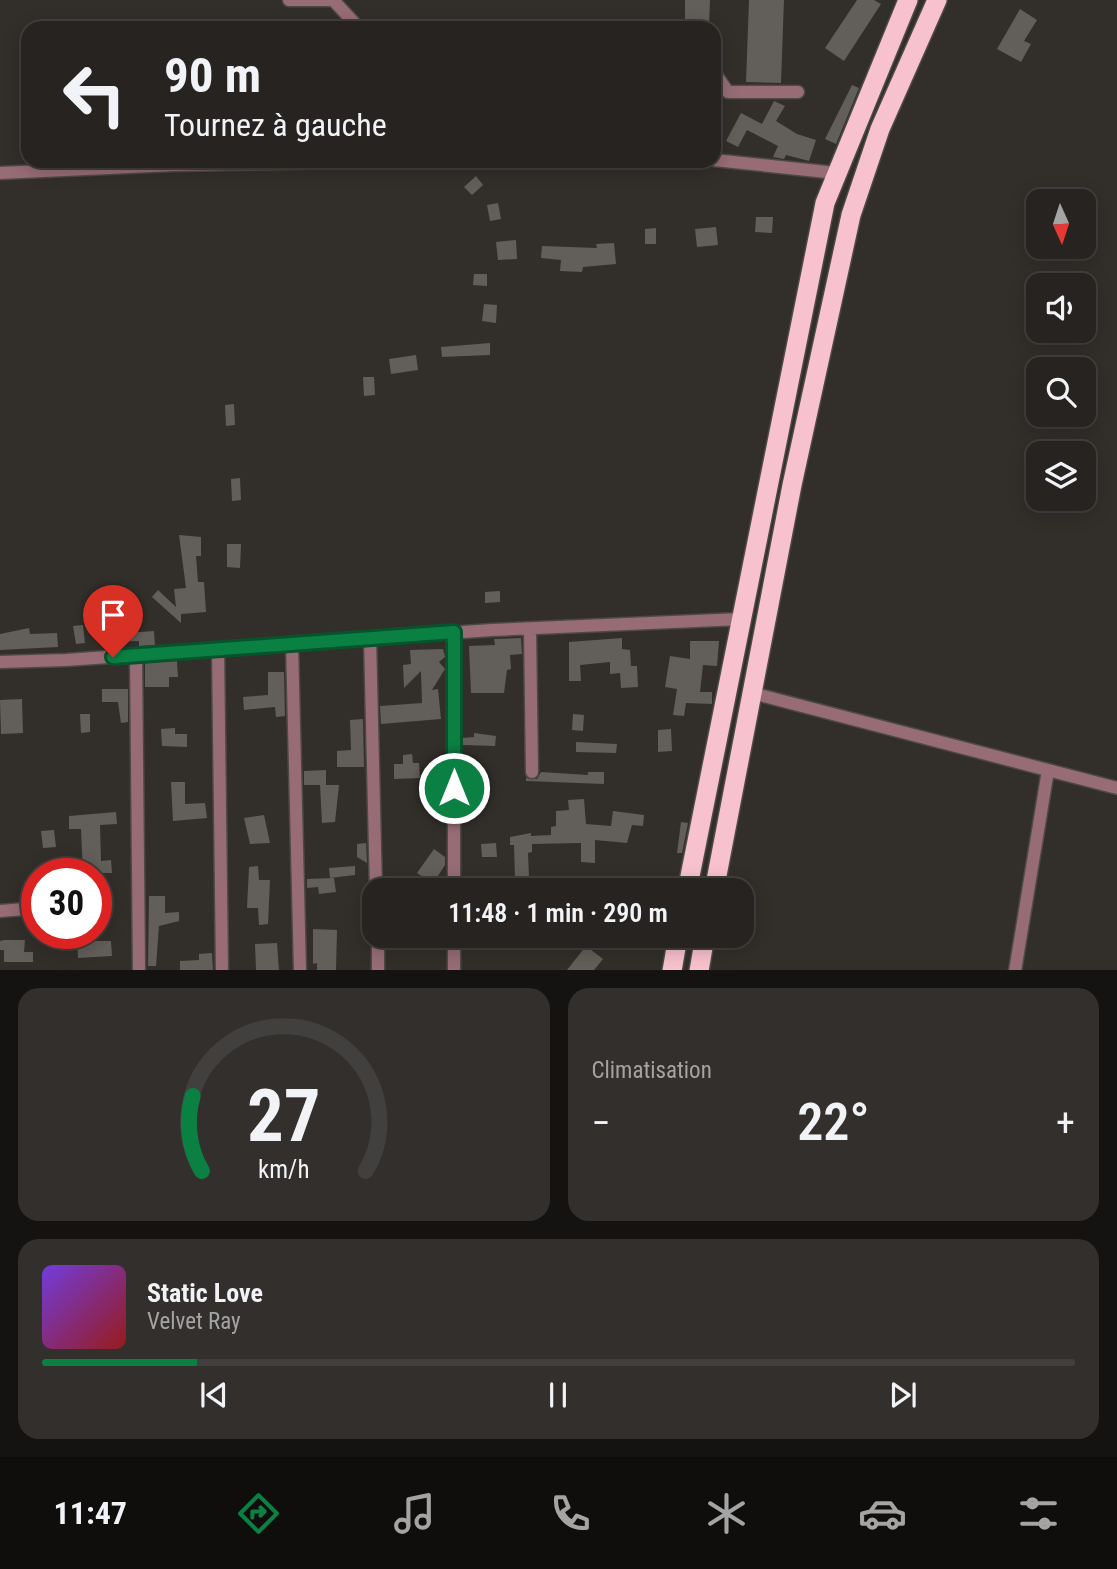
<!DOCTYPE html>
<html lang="fr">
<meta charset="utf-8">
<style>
:root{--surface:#262320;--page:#322f2d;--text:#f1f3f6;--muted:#a4a4a5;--line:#42403e;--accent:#0b8043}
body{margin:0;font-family:"Roboto Condensed",sans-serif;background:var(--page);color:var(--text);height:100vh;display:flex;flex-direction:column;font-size:26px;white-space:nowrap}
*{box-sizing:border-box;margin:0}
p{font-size:23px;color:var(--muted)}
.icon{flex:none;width:38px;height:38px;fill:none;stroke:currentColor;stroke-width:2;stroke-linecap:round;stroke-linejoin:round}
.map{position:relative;height:970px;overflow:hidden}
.drawer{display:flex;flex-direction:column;gap:18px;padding:18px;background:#151312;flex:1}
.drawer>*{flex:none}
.guide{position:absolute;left:21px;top:21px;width:700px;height:147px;border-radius:21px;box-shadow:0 4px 18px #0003,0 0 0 2px var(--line);background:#262320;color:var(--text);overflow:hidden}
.needle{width:46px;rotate:177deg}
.tools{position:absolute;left:1026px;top:189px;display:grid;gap:14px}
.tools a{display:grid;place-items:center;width:70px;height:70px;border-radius:14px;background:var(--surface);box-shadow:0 4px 18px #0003,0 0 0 2px var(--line);font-size:35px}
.speed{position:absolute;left:21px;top:858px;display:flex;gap:14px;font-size:35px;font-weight:700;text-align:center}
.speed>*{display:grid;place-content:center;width:91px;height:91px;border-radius:50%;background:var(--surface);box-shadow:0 4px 18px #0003,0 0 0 2px var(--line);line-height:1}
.speed .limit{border:10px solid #d22;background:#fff;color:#111}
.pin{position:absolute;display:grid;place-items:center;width:60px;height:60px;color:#fff;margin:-72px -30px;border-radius:50% 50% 50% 0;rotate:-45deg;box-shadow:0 0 7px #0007}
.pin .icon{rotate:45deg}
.me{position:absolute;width:77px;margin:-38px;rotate:0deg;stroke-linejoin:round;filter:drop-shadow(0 0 5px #0008)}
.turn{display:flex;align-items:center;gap:24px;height:147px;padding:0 28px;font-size:32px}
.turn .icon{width:91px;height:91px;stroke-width:2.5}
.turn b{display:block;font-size:49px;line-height:60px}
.big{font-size:52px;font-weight:600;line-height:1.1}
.drawer .widget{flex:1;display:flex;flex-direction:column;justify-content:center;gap:10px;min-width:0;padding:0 24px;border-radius:21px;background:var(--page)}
.drawer .dial{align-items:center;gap:0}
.dial svg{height:182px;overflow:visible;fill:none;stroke:var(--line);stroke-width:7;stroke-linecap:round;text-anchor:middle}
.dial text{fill:var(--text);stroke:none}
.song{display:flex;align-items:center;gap:21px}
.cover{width:84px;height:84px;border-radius:10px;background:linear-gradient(135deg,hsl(260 70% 55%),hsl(0 70% 35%))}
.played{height:7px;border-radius:4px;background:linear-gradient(90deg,var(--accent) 15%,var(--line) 15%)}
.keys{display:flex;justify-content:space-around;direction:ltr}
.heat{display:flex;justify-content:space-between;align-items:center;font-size:38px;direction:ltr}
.drawer .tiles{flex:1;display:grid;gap:18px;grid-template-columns:1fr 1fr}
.widget:last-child{grid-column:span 2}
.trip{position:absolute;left:362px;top:878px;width:392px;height:70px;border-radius:21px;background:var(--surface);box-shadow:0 4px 18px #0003,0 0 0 2px var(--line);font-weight:600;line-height:70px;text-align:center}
.menu{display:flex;height:112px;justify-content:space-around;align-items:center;background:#0f0e0d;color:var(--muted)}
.menu .icon{width:49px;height:49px}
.menu .current{color:var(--accent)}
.menu b{font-size:32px;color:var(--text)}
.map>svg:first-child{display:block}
</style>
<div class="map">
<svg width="1117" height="971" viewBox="0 0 1117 971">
<rect width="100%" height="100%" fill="#322f2b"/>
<!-- building -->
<path fill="#625e59" d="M685 0H710L709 26 685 25Z
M749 0H784L781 83 746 82Z
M857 0H874L881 4 844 61 825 48Z
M1020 9 1037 20 1024 41 1031 44 1021 62 997 49Z
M852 85 859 88 836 144 825 139Z
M774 101 785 106 776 121 797 134 816 140 809 161 786 155 784 159 773 157 778 146 747 130 738 147 726 141 741 113 762 124Z
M476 176 483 185 472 195 464 187Z
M498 203 501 219 490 221 487 205Z
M756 217H773L772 233 755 232Z
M716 227 718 245 697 247 695 229Z
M656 228V244H645V229Z
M516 240 517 259 498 260 496 242Z
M614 243 616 264 583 267 582 272 560 271 561 260 541 258 542 246 597 248 596 244Z
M474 274H487V286L473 285Z
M484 304 497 305 496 323 482 321Z
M490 343V355L442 357 441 347Z
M416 355 418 370 391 374 389 359Z
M363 377H374L375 395 364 396Z
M234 404 235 425 226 426 225 405Z
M240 478 241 500 232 501 231 479Z
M179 535 201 537V556H196L198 582H204L206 612 181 614V623L152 597 158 590 176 607 174 589 186 588Z
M227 544H241L240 568 227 567Z
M500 591V602L485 603V592Z
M83 625 85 643 76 644 73 626Z
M126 627V633L154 631 155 645 139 646V641L106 642V628Z
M29 628 30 634 57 633 58 647 0 650V634Z
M521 638 522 654 510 655 511 669 507 670 504 693H471L469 646 495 645 494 639Z
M622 638V649L630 650 631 666H637L638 687 621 688 620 673 610 674V662L580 665 581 681H569V642Z
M690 641H719L717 666 703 665 700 692H712V704L686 703 684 716 673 715 677 689 665 687 670 656 690 659Z
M443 649 445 657 439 662 445 669 432 690 438 689 441 719 381 724 380 706 422 703 421 671 404 688 403 665 411 664 410 650Z
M177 661 178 677H169V687H145V663Z
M268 672H284L285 716 276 717 275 707 244 710 243 697 268 695Z
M102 689H128V722L121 723 118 702H102Z
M22 699 23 733 1 734 0 700Z
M80 714H90V732L81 733Z
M573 714 584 715 583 731 572 730Z
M363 719 364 767H337V751L351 750 350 720Z
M175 728V734H187V747L162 746 161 729Z
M671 729 672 751 658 752V730Z
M474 733 496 736 495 746 463 745V738L474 737Z
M576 742 617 744 616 753 576 752Z
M412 754 413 763H419L420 778 394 779V764H403V755Z
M326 770V785H304V771Z
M541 772 588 775V772H604V784L526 781V778L537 779Z
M171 782H185V804L205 803 207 818 173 821Z
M320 785H339L335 822 322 823Z
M473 787 472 810H463V788Z
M445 788V802L424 803V789Z
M584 799 586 824 611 826 613 811 644 815 643 826 632 825 627 843 595 840V863L581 862V843L532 844V852L528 853 529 878 515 879 514 845H510V837L531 833V836L551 835V827L556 826V811L569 810 568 800Z
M116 812 117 824 100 825 101 861 111 860 112 873H83L81 829H69V816Z
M264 815 270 843 250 844 244 818Z
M681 822 688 823 682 853H677Z
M54 830 56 847 43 848 41 831Z
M366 843 367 863 357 857V844Z
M496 843 497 857H482L481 844Z
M434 849 445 857V865L434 882H430L417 873Z
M258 866 259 880H270L268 924 259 925 258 908H247L249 867Z
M355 866V875L330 878 329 868Z
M334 878 336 892 319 894 318 887 307 888V879Z
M149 896H165V913L179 912V921L159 926 156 966H148Z
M313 929 337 930 336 970H317V963L313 964Z
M93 938V941H111L112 956 78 958 77 939Z
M4 940H25L24 952H33V962H4V950H0V941Z
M277 943 279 970H256L255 944Z
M586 946 603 959 594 970H567Z
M212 953 213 970H180V961L199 960V954Z"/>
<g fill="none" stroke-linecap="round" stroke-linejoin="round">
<!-- minor casing -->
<g stroke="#4d4a46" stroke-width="15">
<path id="minor" d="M289 0H333L359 28
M714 72 728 92H798
M714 160 836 173
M0 173 173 165 395 161
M530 630 532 772
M370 638 376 891
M292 644 300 971
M218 649 222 971
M136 655 139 971
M0 662 66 660 492 630 741 619
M752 693 1117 788
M454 891V633
M0 911 37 908
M378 936V971
M454 971V936
M1015 971 1048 770"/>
</g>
<!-- trunk casing -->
<g stroke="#4d4a46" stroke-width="22">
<path id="trunk" d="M687 891 825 203 908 0
M714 891 792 485 851 215 880 129 937 0
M672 971 678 936
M699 971 705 936"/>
</g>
<!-- minor -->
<use href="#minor" stroke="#976c76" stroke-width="12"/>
<!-- trunk -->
<use href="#trunk" stroke="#f8c1ce" stroke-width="19"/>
</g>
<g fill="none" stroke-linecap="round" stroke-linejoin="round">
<!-- route casing -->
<g stroke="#07532c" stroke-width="18">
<path id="route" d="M113 657 454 632V788"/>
</g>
<!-- route -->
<use href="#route" stroke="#0b8043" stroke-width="12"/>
</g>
</svg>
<div class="tools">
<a><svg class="needle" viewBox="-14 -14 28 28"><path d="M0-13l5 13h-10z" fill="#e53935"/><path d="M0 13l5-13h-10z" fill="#a4a4a5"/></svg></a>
<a><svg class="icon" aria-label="sound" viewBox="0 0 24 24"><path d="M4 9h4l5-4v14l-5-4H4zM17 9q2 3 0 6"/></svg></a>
<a><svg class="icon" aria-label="search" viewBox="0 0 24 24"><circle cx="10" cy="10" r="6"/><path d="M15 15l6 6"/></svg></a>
<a><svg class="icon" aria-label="layers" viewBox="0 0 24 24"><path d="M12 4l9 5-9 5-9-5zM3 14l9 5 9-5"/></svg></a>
</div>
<div class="speed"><div class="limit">30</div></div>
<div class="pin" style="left:113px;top:657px;background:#d93025"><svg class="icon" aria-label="arrive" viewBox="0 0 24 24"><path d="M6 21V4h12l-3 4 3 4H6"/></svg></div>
<svg class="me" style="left:454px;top:788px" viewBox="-20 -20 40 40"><circle r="17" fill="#0b8043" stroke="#fff" stroke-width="3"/><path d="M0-11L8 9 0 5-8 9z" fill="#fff"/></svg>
<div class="trip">11:48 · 1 min · 290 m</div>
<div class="guide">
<div class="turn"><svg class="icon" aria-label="left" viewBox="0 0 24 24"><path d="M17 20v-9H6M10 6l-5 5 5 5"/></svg><div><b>90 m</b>Tournez à gauche</div></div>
</div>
</div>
<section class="drawer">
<div class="tiles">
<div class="widget dial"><svg viewBox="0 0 100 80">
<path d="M14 69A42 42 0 1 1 86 69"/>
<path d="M14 69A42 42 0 0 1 10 36" stroke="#0b8043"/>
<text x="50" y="56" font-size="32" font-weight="700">27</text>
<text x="50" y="72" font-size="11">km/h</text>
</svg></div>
<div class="widget"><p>Climatisation</p>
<div class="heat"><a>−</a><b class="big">22°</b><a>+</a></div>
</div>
<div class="widget">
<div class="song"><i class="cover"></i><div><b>Static Love</b><p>Velvet Ray</p></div></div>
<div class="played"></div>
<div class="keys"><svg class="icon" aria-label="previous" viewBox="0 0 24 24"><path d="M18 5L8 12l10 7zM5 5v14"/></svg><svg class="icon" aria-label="pause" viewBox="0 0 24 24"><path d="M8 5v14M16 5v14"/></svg><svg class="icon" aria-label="next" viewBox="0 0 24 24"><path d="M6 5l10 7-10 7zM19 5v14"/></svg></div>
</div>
</div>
</section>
<nav class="menu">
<b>11:47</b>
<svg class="icon current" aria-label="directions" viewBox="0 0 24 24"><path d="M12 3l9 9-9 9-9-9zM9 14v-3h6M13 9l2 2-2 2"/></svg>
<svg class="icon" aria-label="music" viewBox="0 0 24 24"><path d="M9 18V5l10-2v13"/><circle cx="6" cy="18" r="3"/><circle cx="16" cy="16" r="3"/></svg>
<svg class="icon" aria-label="phone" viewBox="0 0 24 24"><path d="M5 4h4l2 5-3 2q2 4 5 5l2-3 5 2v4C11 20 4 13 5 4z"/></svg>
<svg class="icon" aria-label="climate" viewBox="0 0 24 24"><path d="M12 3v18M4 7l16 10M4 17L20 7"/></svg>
<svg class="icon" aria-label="car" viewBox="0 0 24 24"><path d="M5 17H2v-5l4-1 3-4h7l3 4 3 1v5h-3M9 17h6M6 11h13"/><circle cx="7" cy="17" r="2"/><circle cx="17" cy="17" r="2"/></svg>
<svg class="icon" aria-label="filters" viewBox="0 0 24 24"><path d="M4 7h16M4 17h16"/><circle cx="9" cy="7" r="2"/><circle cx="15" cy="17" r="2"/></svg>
</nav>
